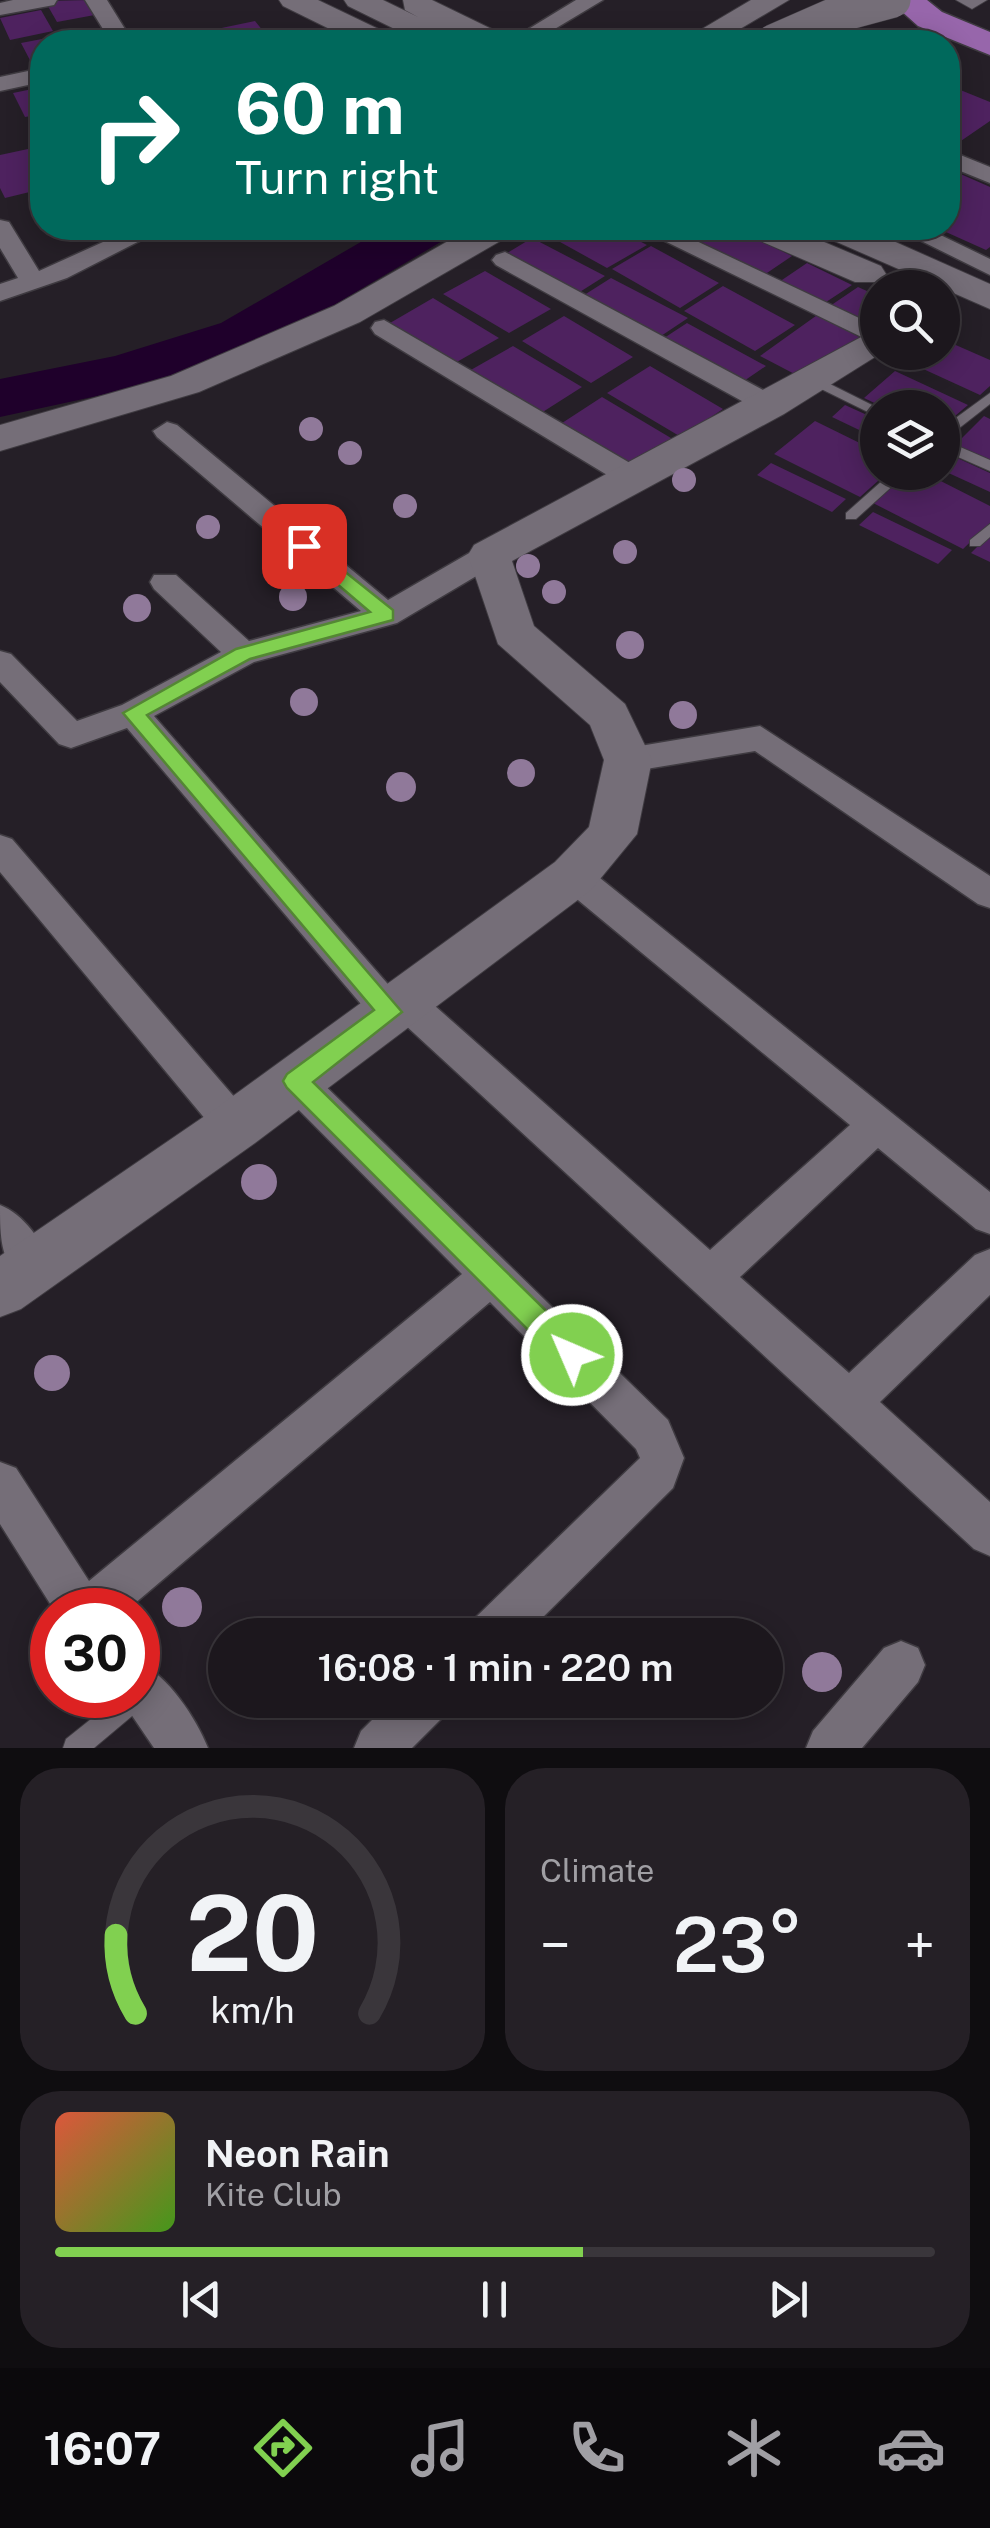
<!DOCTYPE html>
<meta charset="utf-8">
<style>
:root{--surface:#1c171d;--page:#252026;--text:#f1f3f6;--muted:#a09fa4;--line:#3a363b;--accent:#81d050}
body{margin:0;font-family:"Public Sans",sans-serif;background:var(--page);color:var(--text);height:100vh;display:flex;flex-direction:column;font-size:38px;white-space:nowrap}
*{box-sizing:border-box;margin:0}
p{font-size:32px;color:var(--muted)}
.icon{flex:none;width:55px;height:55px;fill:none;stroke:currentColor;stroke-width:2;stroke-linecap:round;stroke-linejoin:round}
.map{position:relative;height:1748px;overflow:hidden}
.side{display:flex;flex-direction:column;gap:20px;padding:20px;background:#0f0d10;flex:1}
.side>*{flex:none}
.banner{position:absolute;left:30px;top:30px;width:930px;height:210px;border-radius:40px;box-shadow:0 5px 25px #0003,0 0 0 2px var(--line);background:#00695c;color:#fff;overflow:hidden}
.tools{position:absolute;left:860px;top:270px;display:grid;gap:20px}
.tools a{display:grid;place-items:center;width:100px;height:100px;border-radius:50%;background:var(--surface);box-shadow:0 5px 25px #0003,0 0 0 2px var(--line);font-size:50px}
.speed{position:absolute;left:30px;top:1588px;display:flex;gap:20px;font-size:50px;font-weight:700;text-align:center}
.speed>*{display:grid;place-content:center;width:130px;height:130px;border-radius:50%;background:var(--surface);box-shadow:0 5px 25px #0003,0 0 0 2px var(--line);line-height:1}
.speed .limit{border:15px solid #d22;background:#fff;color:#111}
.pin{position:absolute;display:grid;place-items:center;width:85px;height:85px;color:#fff;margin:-42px;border-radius:20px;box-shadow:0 5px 15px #0006}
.me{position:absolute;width:110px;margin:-55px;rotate:315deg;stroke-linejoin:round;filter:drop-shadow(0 0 8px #0008)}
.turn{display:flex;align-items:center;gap:35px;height:210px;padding:0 40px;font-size:45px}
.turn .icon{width:130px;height:130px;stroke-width:2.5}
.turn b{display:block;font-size:70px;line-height:85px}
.big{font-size:75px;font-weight:600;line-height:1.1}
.side .card{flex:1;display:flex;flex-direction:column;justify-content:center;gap:15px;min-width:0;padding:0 35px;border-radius:40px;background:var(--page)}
.side .dial{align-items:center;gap:0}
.dial svg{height:260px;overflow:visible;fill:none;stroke:var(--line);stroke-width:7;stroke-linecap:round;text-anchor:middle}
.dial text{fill:var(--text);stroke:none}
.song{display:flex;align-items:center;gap:30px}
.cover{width:120px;height:120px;border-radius:15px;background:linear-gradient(135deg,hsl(10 70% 55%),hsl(100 70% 35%))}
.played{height:10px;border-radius:5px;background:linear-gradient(90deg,var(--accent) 60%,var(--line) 60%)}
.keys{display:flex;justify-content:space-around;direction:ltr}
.heat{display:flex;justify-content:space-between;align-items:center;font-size:55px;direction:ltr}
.side .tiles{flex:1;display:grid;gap:20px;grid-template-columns:1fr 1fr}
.card:last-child{grid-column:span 2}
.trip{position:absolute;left:208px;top:1618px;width:575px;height:100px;border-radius:50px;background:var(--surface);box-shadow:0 5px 25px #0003,0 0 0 2px var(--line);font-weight:600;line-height:100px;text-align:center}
.tabs{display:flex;height:160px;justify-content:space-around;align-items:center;background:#0b090c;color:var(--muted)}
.tabs .icon{width:70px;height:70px}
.tabs .selected{color:var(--accent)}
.tabs b{font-size:45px;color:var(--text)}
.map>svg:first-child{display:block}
</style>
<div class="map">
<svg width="990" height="1748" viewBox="0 0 990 1748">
<rect width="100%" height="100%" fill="#251f27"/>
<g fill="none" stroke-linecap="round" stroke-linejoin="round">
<!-- river -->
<path fill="#1f002b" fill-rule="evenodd" d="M385 228H452L444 240 263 347 148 385 0 417V379L115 356 221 323Z"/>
</g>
<!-- building -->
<path fill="#4e225f" d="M91 0 100 14 57 22 45 1Z
M41 10 53 31 10 40 0 18Z
M255 21 272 42H159V41Z
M110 26 120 42H42V64L33 66 21 43Z
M948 85 990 102V121L955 145 948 142Z
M42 87V114L25 117 13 93Z
M42 146V189L5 198 0 188V155Z
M956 172 990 187V247L986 250 937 228H948V179Z
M550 228H614L647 245 607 268 542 232Z
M702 228H734L792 256 764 275 688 237Z
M532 238 605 276 575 295 502 256Z
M651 246 719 283 680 308 612 269Z
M807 263 852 285 823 304 779 282Z
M485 271 551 309 509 333 443 294Z
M611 278 688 318 658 338 581 297Z
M723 286 795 325 755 351 684 311Z
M858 287 878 296V330L830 306Z
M433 298 499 338 455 363 390 323Z
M820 313 866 336 806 380 760 356Z
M564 316 633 357 591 383 522 341Z
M687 323 766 366 741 383 661 340Z
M942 339 990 360V386L980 395 908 362 919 352H942Z
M513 346 582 387 538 415 469 371Z
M650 366 723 409 681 437 607 393Z
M895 371 968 405 942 427V408H885L864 398Z
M602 397 676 441 632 470 559 425Z
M845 405 878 420V439L832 417Z
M984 416 990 419V460L955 445Z
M815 421 878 452V472H888L860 497 774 454Z
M942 451 990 473V492L942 470Z
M771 463 846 499 832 512 757 475Z
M908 472H923L990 506V523L963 549 873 503Z
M873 512 952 550 938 564 859 525Z
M990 534V562L971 553Z"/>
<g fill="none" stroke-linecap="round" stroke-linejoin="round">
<!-- lane casing -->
<g stroke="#3f3b41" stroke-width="2">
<path id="lane" d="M814 376 878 408V417L809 383V377Z
M990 393V404L944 440 990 460V471L942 450V428Z
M892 472H908L856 519H846V513Z
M990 524V537L980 546H970V540Z
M142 1681 150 1685 154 1693 150 1701 94 1748H63L66 1739 121 1695H138V1683Z"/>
</g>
<!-- street casing -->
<g stroke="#3f3b41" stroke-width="3">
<path id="street" d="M13 0H57L54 5 0 15V3Z
M85 0H107L133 42H111Z
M576 0H603L533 42H507Z
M42 68V82L0 91V77Z
M948 150 990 167V183L948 166Z
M0 220 9 222 39 271 134 228H165L67 278 0 301V284L18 278 0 248Z
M638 228H669L878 327V345Z
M895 228H926L990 259V275Z
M505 252 780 399 784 405 780 411H760L496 265 492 260 496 255Z
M384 320 642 470 646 477 642 484H622L375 334 371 328 375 322Z
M167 422 177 425 388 600 478 548H500L504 555 500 562 397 623 254 662 154 716 393 990 404 986 417 990 710 1250 850 1125 561 886 555 876 561 866 573 862 585 866 990 1192V1234L976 1229 878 1148 740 1277 849 1373 975 1255 990 1249V1295L880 1402 990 1502V1556L974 1549 403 1023 390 1027 377 1023 127 728 71 748 59 744 0 682V651L11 654 77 721 122 705 221 652 154 589 150 582 154 575H176L249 641 361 611 157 437 153 431Z
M760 726 990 876V908L978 904 755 751 628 772 616 769 611 760 616 751 628 748Z
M0 835 12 839 249 1114 254 1126 249 1138 235 1143 221 1138 0 872Z
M295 1065 309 1070 668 1420 684 1458 673 1488 525 1635H469L475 1618 640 1458 636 1449 490 1302 127 1610H54L0 1524V1462L16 1468 89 1581 462 1274 281 1092 276 1081 281 1070Z
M0 1205C24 1214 42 1242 53 1265L47 1278 32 1284C0 1270 0 1238 0 1205Z
M901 1641 918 1648 925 1665 918 1682 862 1748H806L813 1731 884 1648Z
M138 1662C168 1675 196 1718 208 1748H154L118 1695H138Z
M392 1700H450L443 1717 412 1748H354L361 1731Z"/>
</g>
<!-- secondary casing -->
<g stroke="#3f3b41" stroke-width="2">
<path id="secondary" d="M279 0H318L391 35 396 42H356L283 6Z
M344 0H383L418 17 405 10 403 0H432L504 35 509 42H469L457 36 460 42H421L348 6Z
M751 0H789L718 42H680Z
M956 0H987L972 9Z
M471 228H514L509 236 360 322 199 392 0 451V425L171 376 334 306Z
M744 228H791L881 266 886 274 881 282H855L749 236Z
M818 228H864L990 284V309L823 236Z
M878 328V352H883L784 414 512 561 534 626 625 704 652 760 637 834 591 890 255 1143 21 1309 0 1317V1256L215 1109 555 862 589 827 604 760 590 725 498 644 468 555 474 545Z"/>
</g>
<!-- primary casing -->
<g stroke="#3f3b41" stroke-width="3">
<path id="primary" d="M889 0H927L942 12 990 32V55L918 26Z"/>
</g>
<!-- lane -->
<use href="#lane" fill="#756e78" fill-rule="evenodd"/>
<!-- street -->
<use href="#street" fill="#756e78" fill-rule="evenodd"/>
<!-- secondary -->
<use href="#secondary" fill="#756e78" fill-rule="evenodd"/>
<!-- primary -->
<use href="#primary" fill="#9766ab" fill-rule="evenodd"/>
<!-- secondary-bridge casing -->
<g stroke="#3f3b41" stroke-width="36" stroke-linecap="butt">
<path id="secondary-bridge" d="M773 42 830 17 893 0"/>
</g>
<!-- secondary-bridge -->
<use href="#secondary-bridge" stroke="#756e78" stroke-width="35"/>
</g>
<!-- trees -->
<g fill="#90799a">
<circle cx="311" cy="429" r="12"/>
<circle cx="350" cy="453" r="12"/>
<circle cx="684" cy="480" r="12"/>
<circle cx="405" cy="506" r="12"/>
<circle cx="208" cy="527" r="12"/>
<circle cx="625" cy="552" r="12"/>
<circle cx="528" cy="566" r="12"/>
<circle cx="554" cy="592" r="12"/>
<circle cx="293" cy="597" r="14"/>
<circle cx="137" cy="608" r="14"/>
<circle cx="630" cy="645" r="14"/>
<circle cx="304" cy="702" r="14"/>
<circle cx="683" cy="715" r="14"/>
<circle cx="521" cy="773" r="14"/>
<circle cx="401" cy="787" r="15"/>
<circle cx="259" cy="1182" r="18"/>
<circle cx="52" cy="1373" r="18"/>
<circle cx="182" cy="1607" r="20"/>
<circle cx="822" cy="1672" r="20"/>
</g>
<!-- route -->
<path fill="#81d050" stroke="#548734" stroke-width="2.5" d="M304 539 393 610V620L250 659 147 715 402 1012 313 1082 582 1346 586 1355 582 1364 572 1368 562 1364 287 1088 283 1081 287 1074 374 1010 123 713 236 649 370 612 297 550 294 546Z"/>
</svg>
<div class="tools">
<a><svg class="icon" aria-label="search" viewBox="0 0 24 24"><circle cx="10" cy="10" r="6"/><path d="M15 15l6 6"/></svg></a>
<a><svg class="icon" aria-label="layers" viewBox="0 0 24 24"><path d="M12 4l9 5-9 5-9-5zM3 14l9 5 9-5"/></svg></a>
</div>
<div class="speed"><div class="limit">30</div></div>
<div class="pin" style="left:304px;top:546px;background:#d93025"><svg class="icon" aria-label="arrive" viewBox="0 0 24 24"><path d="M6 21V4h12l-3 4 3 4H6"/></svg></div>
<svg class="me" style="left:572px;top:1355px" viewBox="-20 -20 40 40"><circle r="17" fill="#81d050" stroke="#fff" stroke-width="3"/><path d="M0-11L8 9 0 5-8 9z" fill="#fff"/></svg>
<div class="trip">16:08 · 1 min · 220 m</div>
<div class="banner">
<div class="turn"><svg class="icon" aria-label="right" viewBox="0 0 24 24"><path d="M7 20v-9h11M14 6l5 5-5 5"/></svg><div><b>60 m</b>Turn right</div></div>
</div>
</div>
<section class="side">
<div class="tiles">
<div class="card dial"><svg viewBox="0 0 100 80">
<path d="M14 69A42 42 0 1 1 86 69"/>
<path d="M14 69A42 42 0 0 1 8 45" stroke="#81d050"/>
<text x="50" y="56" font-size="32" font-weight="700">20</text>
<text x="50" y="72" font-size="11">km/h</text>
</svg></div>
<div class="card"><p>Climate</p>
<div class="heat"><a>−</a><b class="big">23°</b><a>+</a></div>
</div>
<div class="card">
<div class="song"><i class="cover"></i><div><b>Neon Rain</b><p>Kite Club</p></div></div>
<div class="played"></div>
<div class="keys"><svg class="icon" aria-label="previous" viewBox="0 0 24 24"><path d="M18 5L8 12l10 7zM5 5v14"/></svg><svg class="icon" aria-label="pause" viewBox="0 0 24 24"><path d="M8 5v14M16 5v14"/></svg><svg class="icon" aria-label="next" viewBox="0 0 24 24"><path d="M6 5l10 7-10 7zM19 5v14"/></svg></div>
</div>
</div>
</section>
<nav class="tabs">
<b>16:07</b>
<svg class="icon selected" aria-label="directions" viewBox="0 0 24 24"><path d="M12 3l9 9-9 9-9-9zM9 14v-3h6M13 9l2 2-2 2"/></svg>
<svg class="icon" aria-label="music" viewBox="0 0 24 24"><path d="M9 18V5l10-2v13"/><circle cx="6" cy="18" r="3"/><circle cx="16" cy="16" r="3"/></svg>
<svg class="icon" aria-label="phone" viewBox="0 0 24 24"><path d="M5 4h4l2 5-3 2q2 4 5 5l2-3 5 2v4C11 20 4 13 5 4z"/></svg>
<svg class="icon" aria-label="climate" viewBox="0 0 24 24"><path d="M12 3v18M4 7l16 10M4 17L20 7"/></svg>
<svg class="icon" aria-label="car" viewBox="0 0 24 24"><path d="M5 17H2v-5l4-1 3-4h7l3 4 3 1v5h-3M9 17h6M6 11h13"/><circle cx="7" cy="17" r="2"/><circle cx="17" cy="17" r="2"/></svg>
</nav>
